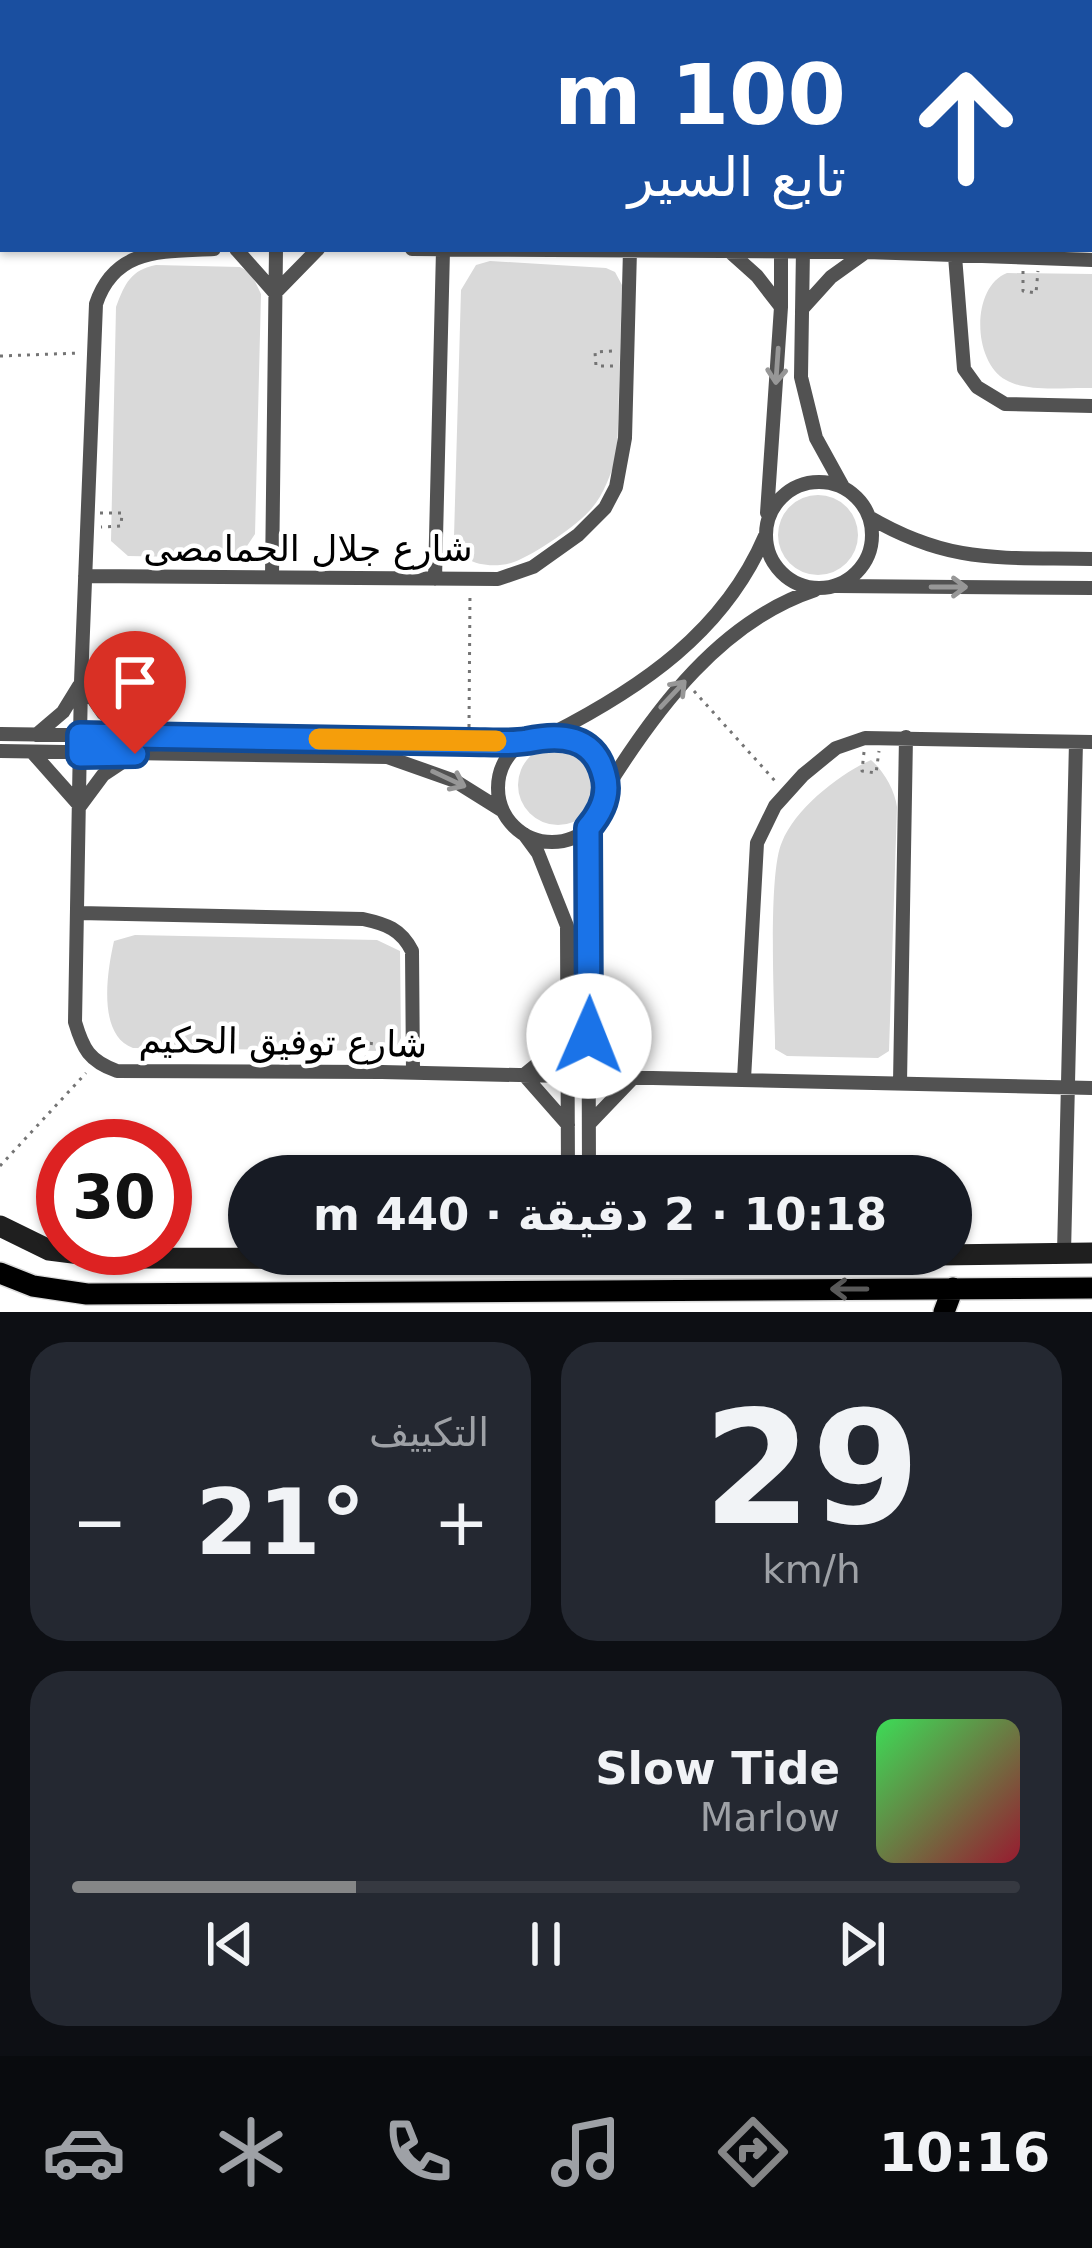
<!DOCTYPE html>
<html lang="ar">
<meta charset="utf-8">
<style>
:root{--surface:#171b24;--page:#242831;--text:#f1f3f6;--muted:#9ea1a6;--line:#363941;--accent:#858687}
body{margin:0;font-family:"DejaVu Sans","Noto Naskh Arabic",sans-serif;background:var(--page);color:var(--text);direction:rtl;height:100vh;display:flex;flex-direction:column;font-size:45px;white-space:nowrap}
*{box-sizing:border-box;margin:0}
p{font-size:39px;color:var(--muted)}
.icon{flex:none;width:66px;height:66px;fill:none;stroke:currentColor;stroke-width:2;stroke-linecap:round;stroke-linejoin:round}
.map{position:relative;height:1312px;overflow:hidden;direction:ltr}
.drawer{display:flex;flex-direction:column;gap:30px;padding:30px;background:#0d0f14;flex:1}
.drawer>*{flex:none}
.hud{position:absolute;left:0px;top:0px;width:1092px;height:252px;box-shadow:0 3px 9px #0004;direction:rtl;background:#1a4fa0;color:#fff;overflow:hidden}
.speed{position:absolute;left:36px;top:1119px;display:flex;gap:24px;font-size:60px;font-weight:700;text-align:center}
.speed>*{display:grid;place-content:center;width:156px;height:156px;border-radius:50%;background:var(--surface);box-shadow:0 3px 9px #0004;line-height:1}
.speed .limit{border:18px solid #d22;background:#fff;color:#111}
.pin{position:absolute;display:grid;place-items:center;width:102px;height:102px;color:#fff;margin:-123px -51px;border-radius:50% 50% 50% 0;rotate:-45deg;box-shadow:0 0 12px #0007}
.pin .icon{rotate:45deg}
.me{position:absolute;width:132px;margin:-66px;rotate:1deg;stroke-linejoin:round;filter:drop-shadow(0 0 9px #0008)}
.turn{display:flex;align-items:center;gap:42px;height:252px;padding:0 48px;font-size:54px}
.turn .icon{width:156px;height:156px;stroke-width:2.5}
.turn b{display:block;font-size:84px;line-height:102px}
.big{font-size:90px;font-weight:600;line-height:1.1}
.drawer .widget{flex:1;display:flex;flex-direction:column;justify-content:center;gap:18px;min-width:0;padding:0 42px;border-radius:36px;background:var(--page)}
.drawer .dial{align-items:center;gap:0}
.dial b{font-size:156px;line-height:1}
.song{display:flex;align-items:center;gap:36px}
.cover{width:144px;height:144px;border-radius:18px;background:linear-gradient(135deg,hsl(130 70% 55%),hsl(350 70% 35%))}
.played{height:12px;border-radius:6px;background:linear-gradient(90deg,var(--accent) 30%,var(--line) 30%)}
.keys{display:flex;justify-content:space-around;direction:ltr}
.heat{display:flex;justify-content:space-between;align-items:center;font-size:66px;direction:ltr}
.drawer .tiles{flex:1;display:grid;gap:30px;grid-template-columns:1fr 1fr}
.widget:last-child{grid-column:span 2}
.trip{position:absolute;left:228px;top:1155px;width:744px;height:120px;border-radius:60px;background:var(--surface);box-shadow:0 3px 9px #0004;font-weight:600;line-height:120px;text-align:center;direction:rtl}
.dock{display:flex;height:192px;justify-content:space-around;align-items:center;background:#090b0e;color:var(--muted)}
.dock .icon{width:84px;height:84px}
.dock .current{color:var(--accent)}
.dock b{font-size:54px;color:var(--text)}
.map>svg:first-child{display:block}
</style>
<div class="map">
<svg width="1092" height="1312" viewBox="0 0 1092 1312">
<rect width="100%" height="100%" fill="#fff"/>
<!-- green -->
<path fill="#d9d9d9" d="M490 261 606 268 615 272 622 285 617 457C610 475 604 494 592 508 578 525 534 555 514 562 491 570 455 564 454 537L461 290 476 265Z
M156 265 240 267 251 273 261 294 255 534 239 558 128 556 111 541 116 307C125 283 131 270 156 265Z
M1007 273 1092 274V388C1066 387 1029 393 1006 380 972 361 971 287 1007 273Z
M778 535a40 40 0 1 1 80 0a40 40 0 1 1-80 0Z
M518 785a40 40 0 1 1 80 0a40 40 0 1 1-80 0Z
M871 760C884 771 895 791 897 807L889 1051 878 1058 787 1056 775 1049V1040C774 1000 768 872 782 842 795 809 839 774 871 760Z
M135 935 377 940 400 951 401 1038 397 1046 386 1051 133 1048C97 1035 107 972 114 941Z"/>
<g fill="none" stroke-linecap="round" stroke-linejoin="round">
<!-- primary casing -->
<g stroke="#dbdbdb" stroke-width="24">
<path id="primary" d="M0 1273 33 1286 87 1294 1092 1288
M944 1312 953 1288"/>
</g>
<!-- path -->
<path stroke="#747474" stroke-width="3" stroke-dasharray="3 6" stroke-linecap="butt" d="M1023 271V291L1036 293 1038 271
M0 356 80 353
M613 366H596L595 352 614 351
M100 513H122L121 526 101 527
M694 691 776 782
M469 727 470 593
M864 752 862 771 876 773 879 751
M366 1059 368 1043 382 1045V1058
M0 1166 86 1073"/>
<!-- street -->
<path stroke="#525252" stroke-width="14" d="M282 3V0
M785 3V0
M812 3V0
M214 249C163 252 115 247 96 304L81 682 75 1022C83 1049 89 1061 117 1071L382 1072 1092 1088
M236 249 275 293 318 249
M412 249 867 252 1092 260
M803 249 801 377 816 438 843 487
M728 250 757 276 781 307
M955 256 964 369 977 387 1005 404 1092 406
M802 309 831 277 863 254
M766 535a53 53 0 1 1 106 0a53 53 0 1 1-106 0Z
M767 513 781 307V249
M869 517C951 565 1001 557 1092 559
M85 576 498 579 533 567 578 535 605 508 616 487 625 438 630 250
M272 576 276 249
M435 579 443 250
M837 586 1092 588
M83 684 103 713 129 732
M0 734 526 741
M551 734C641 688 724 632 765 536
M498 788a54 54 0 1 1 108 0a54 54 0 1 1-108 0Z
M36 735 63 712 79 686
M0 751 387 757 455 781 503 811
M33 753 80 806 103 775 133 755
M606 789C656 709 721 621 815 590
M588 828 589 1176
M524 834 538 853 567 926 568 1176
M79 913 363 919C386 924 401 929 412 951L413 1073
M589 1036 634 1077 590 1123
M567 1040 524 1075 568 1125
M744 1079 757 843 775 806 803 775 836 748 865 738 1092 742
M900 1083 906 737
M1064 1253 1076 742"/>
<!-- secondary -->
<path stroke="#1f1f1f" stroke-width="21" d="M0 0 3 10
M1089 58H1092
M1089 94H1092
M0 106 3 97
M0 1226 49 1250 112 1258 615 1259 1092 1253"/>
<!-- primary -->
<use href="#primary" stroke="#000" stroke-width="21"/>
</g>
<!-- one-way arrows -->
<defs><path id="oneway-shaft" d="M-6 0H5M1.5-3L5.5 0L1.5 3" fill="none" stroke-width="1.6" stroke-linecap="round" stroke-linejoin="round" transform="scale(3)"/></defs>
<g stroke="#979797">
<use href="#oneway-shaft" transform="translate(777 366) rotate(94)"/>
<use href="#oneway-shaft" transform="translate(949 587)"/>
<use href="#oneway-shaft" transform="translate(673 694) rotate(-47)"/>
<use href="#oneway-shaft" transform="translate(449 779) rotate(25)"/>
</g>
<use stroke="#595959" href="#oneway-shaft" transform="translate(849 1289) rotate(180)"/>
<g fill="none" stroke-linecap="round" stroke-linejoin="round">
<!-- route casing -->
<g stroke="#114b97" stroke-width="30">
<path id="route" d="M135 754 80 755V735L469 742C487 742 509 744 527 741 559 734 594 735 604 775 610 795 601 813 588 828L589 1036"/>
</g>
<!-- route -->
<use href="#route" stroke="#1a73e8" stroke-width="21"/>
<!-- slow -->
<path stroke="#f59e0b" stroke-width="21" d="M319 739 496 741"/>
</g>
<g text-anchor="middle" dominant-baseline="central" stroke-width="9" stroke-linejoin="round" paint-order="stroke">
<!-- street labels -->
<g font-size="36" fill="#000" stroke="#fff">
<text x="308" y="548">شارع جلال الحمامصى</text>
<text transform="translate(283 1042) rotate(1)">شارع توفيق الحكيم</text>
</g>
</g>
</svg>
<div class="speed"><div class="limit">30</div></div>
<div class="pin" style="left:135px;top:754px;background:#d93025"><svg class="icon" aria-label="arrive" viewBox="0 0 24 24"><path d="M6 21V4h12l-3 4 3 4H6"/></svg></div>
<svg class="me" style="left:589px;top:1036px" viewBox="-20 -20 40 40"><circle r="19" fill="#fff"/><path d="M0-13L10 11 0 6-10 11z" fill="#1a73e8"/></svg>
<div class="trip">10:18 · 2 دقيقة · 440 m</div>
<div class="hud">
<div class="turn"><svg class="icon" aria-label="ahead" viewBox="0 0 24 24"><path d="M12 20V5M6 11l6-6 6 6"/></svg><div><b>100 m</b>تابع السير</div></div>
</div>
</div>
<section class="drawer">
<div class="tiles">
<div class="widget dial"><b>29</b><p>km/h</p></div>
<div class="widget"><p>التكييف</p>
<div class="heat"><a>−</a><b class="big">21°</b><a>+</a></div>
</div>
<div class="widget">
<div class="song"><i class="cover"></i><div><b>Slow Tide</b><p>Marlow</p></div></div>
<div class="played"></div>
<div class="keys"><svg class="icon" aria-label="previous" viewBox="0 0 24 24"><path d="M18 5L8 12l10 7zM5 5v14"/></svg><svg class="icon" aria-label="pause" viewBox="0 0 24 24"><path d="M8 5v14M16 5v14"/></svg><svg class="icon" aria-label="next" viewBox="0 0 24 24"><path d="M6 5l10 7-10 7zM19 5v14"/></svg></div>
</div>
</div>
</section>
<nav class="dock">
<b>10:16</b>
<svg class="icon current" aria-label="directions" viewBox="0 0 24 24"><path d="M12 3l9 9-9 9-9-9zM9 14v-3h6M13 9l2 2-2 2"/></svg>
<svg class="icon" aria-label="music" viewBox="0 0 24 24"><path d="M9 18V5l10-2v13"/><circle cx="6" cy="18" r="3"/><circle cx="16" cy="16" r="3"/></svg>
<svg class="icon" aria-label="phone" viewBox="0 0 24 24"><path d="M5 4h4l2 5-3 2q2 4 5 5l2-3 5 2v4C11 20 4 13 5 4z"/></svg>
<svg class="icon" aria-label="climate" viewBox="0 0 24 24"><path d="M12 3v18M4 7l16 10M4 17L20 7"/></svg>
<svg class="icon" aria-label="car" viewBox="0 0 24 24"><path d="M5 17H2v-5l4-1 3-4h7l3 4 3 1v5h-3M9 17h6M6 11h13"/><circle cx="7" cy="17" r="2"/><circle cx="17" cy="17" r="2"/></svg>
</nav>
